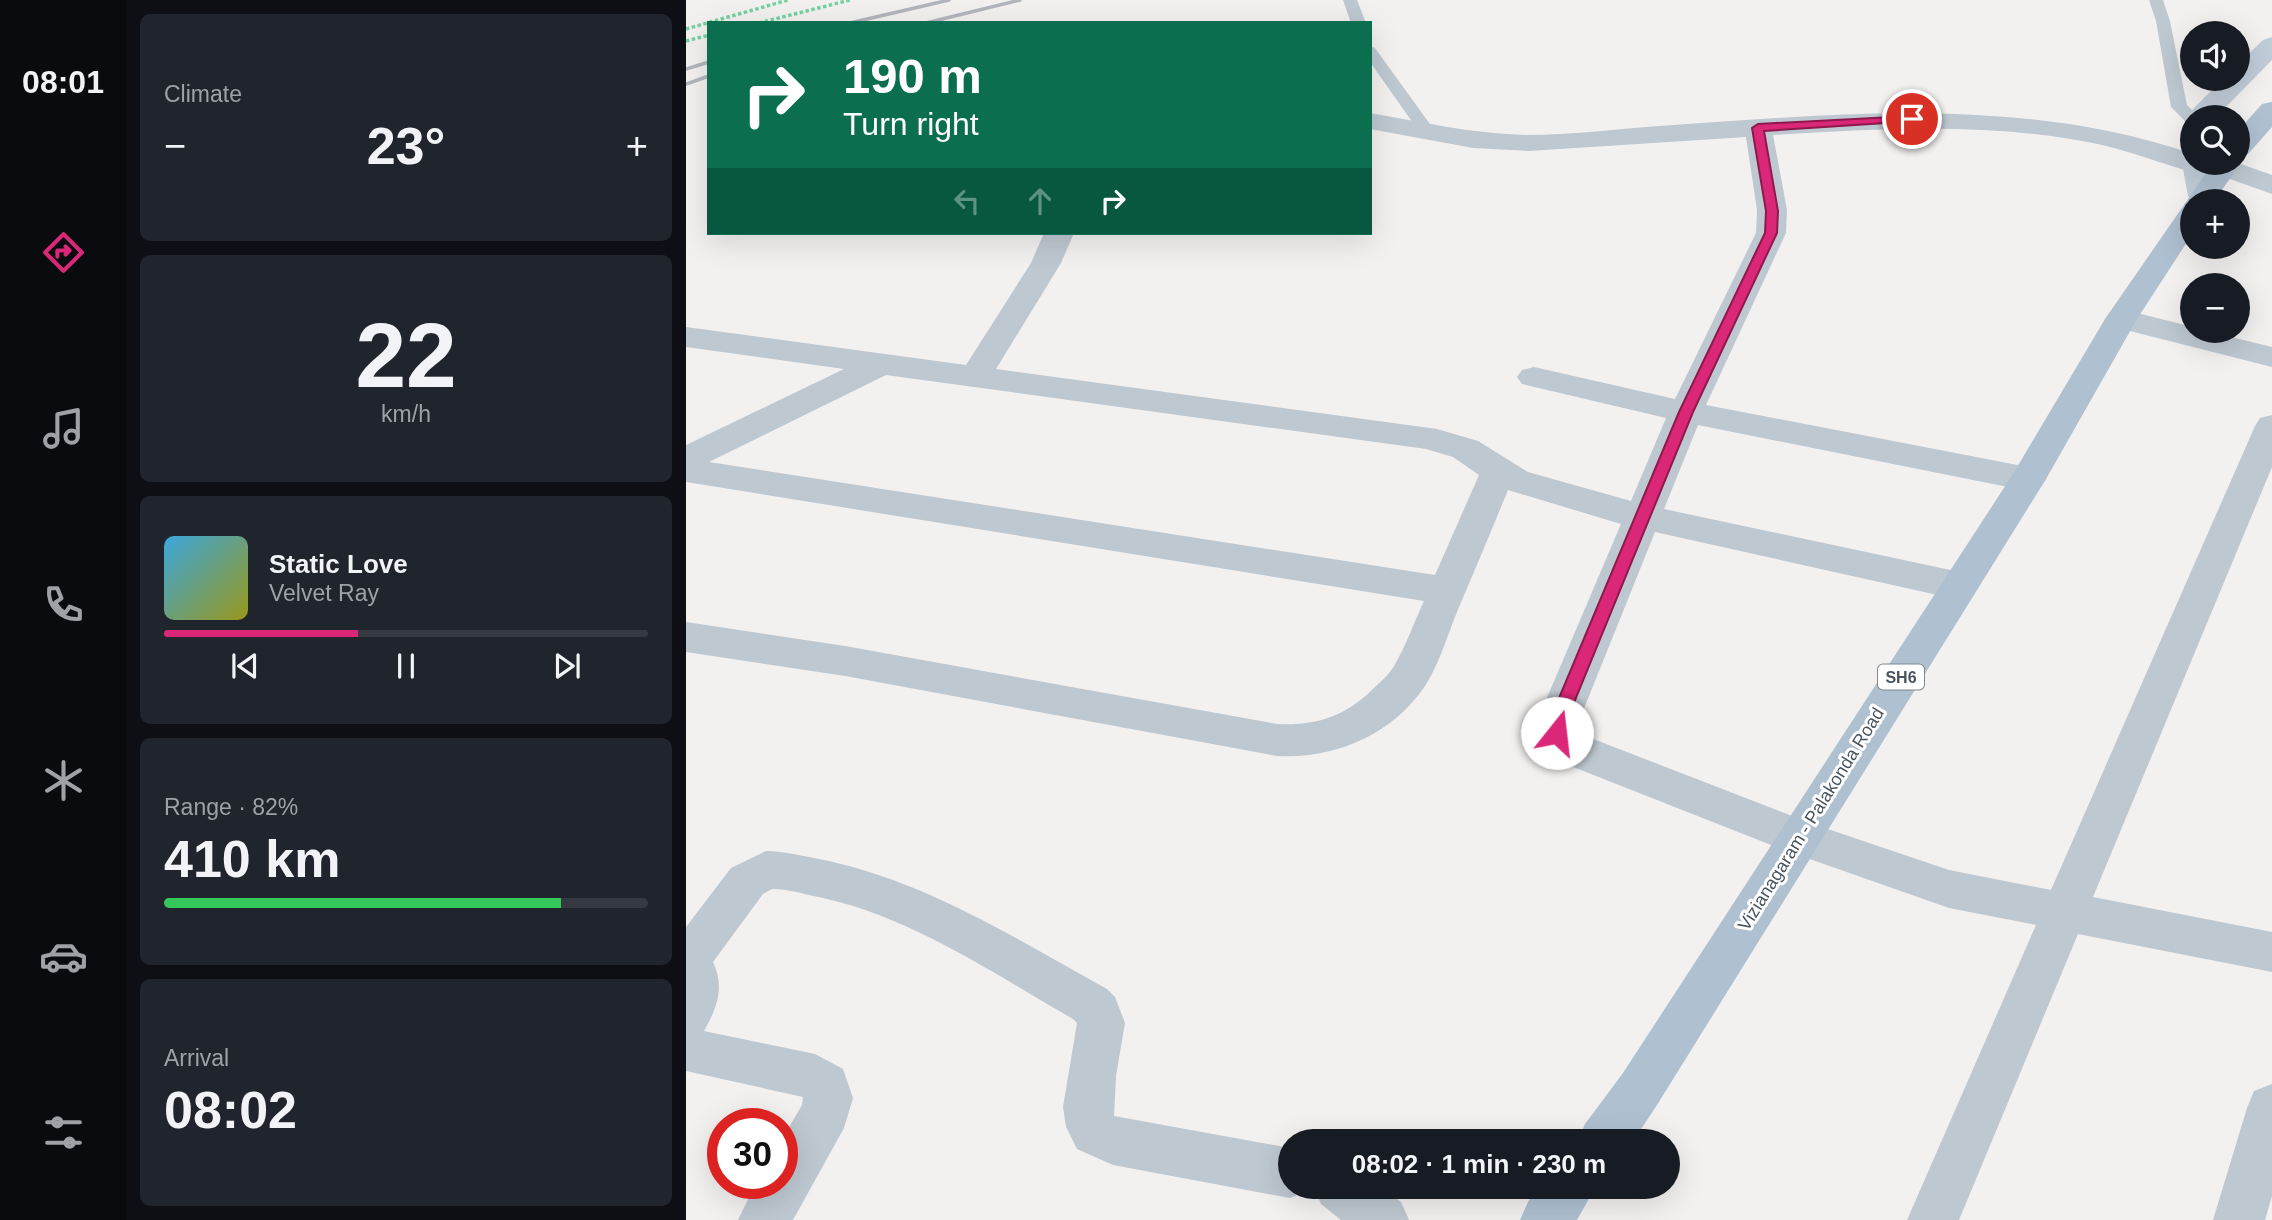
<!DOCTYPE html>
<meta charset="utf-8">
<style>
:root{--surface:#171b24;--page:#20242c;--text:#f1f3f6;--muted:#9ea1a6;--line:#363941;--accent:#db2777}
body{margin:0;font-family:Helvetica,sans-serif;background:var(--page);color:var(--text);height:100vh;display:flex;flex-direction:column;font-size:26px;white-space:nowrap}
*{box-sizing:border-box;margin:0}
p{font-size:23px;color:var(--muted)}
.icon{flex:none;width:38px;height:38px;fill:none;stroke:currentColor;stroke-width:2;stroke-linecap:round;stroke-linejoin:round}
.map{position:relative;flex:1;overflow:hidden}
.details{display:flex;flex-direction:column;gap:14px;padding:14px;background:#0d0f14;width:560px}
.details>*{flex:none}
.top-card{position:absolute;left:21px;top:21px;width:665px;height:214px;border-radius:0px;box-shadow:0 7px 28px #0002;background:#0b6e4f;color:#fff;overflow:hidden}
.fabs{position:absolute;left:1494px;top:21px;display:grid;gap:14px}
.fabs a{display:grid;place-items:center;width:70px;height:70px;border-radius:50%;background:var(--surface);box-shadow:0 7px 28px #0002;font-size:35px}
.speed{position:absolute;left:21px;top:1108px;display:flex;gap:14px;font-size:35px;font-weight:700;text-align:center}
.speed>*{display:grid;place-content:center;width:91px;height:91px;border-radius:50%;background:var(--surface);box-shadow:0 7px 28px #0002;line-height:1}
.speed .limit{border:10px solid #d22;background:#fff;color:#111}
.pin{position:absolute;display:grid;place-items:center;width:60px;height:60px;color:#fff;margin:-30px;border:4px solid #fff;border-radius:50%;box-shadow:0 2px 7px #0007}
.me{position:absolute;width:77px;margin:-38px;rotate:16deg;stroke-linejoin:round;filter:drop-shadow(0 0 5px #0008)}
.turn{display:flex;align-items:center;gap:24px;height:147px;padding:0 21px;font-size:32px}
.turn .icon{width:91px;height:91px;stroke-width:2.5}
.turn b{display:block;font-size:49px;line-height:60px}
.lanes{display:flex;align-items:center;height:66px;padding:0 21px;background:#0003;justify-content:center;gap:35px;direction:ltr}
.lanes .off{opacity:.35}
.big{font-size:52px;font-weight:700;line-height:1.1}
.details .widget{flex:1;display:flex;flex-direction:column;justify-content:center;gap:10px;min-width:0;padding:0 24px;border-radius:10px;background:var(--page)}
.details .dial{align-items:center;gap:0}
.dial b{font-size:91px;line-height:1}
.song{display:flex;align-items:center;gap:21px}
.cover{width:84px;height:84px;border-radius:10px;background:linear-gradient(135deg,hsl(200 70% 55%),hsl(60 70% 35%))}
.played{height:7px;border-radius:4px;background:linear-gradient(90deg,var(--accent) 40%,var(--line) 40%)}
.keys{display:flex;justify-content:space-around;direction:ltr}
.heat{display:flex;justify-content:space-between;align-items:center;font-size:38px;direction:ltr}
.charge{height:10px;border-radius:5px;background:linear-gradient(90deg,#34c759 82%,var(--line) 0)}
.trip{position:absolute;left:592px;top:1129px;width:402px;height:70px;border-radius:35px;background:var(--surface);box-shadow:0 7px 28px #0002;font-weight:700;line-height:70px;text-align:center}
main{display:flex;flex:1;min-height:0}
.dock{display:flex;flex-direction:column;width:126px;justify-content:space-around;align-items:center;background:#090b0e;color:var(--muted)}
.dock .icon{width:49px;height:49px}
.dock .on{color:var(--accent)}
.dock b{font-size:32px;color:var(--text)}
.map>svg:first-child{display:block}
</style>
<main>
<nav class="dock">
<b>08:01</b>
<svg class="icon on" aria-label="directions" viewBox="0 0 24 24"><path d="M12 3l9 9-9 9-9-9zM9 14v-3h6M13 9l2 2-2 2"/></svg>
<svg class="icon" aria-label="music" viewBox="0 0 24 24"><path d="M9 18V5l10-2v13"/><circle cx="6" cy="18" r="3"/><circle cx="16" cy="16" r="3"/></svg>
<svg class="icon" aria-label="phone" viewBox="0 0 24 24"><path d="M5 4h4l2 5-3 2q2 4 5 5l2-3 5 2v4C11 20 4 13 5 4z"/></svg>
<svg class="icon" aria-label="climate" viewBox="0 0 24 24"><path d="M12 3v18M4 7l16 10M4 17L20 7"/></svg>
<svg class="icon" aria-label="car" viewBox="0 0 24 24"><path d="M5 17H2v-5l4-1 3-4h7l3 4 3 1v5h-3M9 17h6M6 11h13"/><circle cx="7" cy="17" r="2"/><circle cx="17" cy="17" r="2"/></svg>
<svg class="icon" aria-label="filters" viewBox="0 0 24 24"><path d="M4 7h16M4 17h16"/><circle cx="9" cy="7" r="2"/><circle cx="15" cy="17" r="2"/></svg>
</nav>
<section class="details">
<div class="widget"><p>Climate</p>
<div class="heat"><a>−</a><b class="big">23°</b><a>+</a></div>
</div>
<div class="widget dial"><b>22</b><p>km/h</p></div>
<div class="widget">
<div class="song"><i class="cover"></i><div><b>Static Love</b><p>Velvet Ray</p></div></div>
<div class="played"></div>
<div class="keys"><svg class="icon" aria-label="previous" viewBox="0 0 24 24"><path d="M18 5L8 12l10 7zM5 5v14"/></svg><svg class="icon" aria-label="pause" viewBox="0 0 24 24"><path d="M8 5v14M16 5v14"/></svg><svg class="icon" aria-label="next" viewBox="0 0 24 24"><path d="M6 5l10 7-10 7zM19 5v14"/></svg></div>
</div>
<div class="widget"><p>Range · 82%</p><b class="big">410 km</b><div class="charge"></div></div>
<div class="widget"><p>Arrival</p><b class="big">08:02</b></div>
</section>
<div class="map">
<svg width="1586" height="1220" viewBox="0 0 1586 1220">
<rect width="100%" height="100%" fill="#f3f0f0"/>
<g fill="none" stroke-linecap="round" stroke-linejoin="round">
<!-- path -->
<path stroke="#73d2a2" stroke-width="3.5" stroke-dasharray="3.5 2.5" stroke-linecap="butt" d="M73 23 164 0
M0 29 102 0
M0 41 23 35"/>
<!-- lane -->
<path fill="#bec8d0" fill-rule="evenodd" d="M657 0H671L680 23H665Z
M1463 0H1477L1484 21 1501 105 1513 117H1507V125L1501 123 1485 107 1470 21Z
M684 46 689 48 746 127 748 130 746 133H734L684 62Z"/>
<!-- street -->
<path fill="#bec8d0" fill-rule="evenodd" d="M684 113C736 122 788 134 841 135 884 135 929 129 973 126 1152 114 1333 95 1507 154V163L1524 164 1520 170 1510 173C1475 164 1443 150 1407 143 1302 122 1193 129 1087 135L1101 210 1100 233 1020 405 1342 467 1355 471 1360 479 1355 487 1342 491 1012 425 978 509 1274 572 1287 576 1293 586 1287 596 1274 600 969 532 893 721V730L902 737 1127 824 1263 870 1365 890 1569 426 1574 418 1586 415V467L1407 897 1586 932V972L1392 934 1273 1220H1221L1350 925 1263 908 1098 850 872 761C859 751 851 738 851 721L935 524 822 490C806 529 789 570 773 607 762 633 754 663 739 686 706 735 649 759 591 756L159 676 0 652V622L159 646 591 724C629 726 658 717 686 690 693 683 703 675 708 666 720 646 728 622 738 601L0 482V445L158 369 0 347V327L280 365 345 263 358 233H388L375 263 310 369 751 429 792 441 842 472 945 501 980 418 836 384 831 377 836 370 848 367 989 399 1070 233 1071 210 1060 137 843 151 787 148 684 129ZM200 375 740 449 767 457 793 475 749 575 23 462Z
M1526 163H1552L1586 175V194L1527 173 1523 167Z
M1435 309 1507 327V331H1521L1586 347V367L1424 326 1419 319 1424 312Z
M80 851C96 851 112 855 128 858 235 878 327 937 421 989L429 997 439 1023 430 1076 428 1116 604 1148V1186H624L622 1191 604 1198 427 1165 391 1149 380 1127 377 1107 391 1023 387 1019C303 971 220 913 123 895 111 892 99 889 86 889L77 894 27 962C39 987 31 1008 18 1031L129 1054 157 1069 167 1098 158 1128 107 1220H52L70 1183H96V1139L116 1105 117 1097 0 1071V927L45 868Z
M1586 1084V1196L1579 1220H1527L1561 1108 1568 1091Z
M627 1186H695L715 1202 723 1220H655L635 1204Z"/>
<!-- secondary -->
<path fill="#c0ccd8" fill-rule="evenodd" d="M1586 37V60L1530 117H1507L1505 123 1501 117 1505 111 1537 79H1552V64L1577 40Z
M1507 155V163H1524L1532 196 1528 201 1507 202 1502 196 1496 163 1500 157Z"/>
<!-- primary -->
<path fill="#afc0d1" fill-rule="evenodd" d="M1586 102V127L1562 154 1552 156V131L1576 104Z
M1552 159 1555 163 1528 201H1507V233L1451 319 1360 479 971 1105 947 1141H892L899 1124 937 1073 1327 474 1419 319 1527 163H1552Z
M852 1186H910L891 1220H834L842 1202Z"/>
<!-- rail -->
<path stroke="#b2b6bb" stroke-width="3.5" d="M164 23 263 0
M240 23 334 0
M0 69 23 62
M0 84 23 76"/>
</g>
<!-- route -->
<path fill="#db2777" stroke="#8e194d" stroke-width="2" d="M1226 116 1230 117V121L1078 131 1092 211 1091 233 1007 412 880 722 877 737H865L863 722 993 412 1079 233 1080 211 1066 128 1072 124Z"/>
<g text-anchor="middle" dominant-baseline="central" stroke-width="6" stroke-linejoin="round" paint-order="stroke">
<!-- shield labels -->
<rect fill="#fff" stroke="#7e878f" stroke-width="2" x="1192" y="664.5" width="46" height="25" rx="5"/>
<g font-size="16" font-weight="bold" fill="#47545f">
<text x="1215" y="677">SH6</text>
</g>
<!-- street labels -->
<g font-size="18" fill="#47545f" stroke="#fff">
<text transform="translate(1125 819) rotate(-58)">Vizianagaram - Palakonda Road</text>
</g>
</g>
</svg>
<div class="fabs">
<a><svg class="icon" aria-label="sound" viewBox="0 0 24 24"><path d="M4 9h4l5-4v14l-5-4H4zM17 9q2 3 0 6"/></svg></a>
<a><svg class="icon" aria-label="search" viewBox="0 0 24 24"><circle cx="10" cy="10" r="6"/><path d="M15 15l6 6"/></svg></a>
<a>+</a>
<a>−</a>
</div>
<div class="speed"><div class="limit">30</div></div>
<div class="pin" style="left:1226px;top:119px;background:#d93025"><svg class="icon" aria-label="arrive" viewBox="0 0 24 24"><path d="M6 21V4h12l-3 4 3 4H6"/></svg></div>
<svg class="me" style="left:871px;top:733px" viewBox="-20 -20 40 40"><circle r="19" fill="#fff"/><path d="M0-13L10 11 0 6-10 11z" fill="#db2777"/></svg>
<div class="trip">08:02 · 1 min · 230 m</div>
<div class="top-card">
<div class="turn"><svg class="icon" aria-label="right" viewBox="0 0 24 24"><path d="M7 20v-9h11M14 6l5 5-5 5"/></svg><div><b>190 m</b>Turn right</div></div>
<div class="lanes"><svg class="icon off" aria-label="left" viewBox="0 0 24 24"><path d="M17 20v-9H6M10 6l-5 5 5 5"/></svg><svg class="icon off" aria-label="ahead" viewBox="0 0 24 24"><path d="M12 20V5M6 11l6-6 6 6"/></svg><svg class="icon" aria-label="right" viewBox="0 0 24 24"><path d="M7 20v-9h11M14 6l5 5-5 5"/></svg></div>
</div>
</div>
</main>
